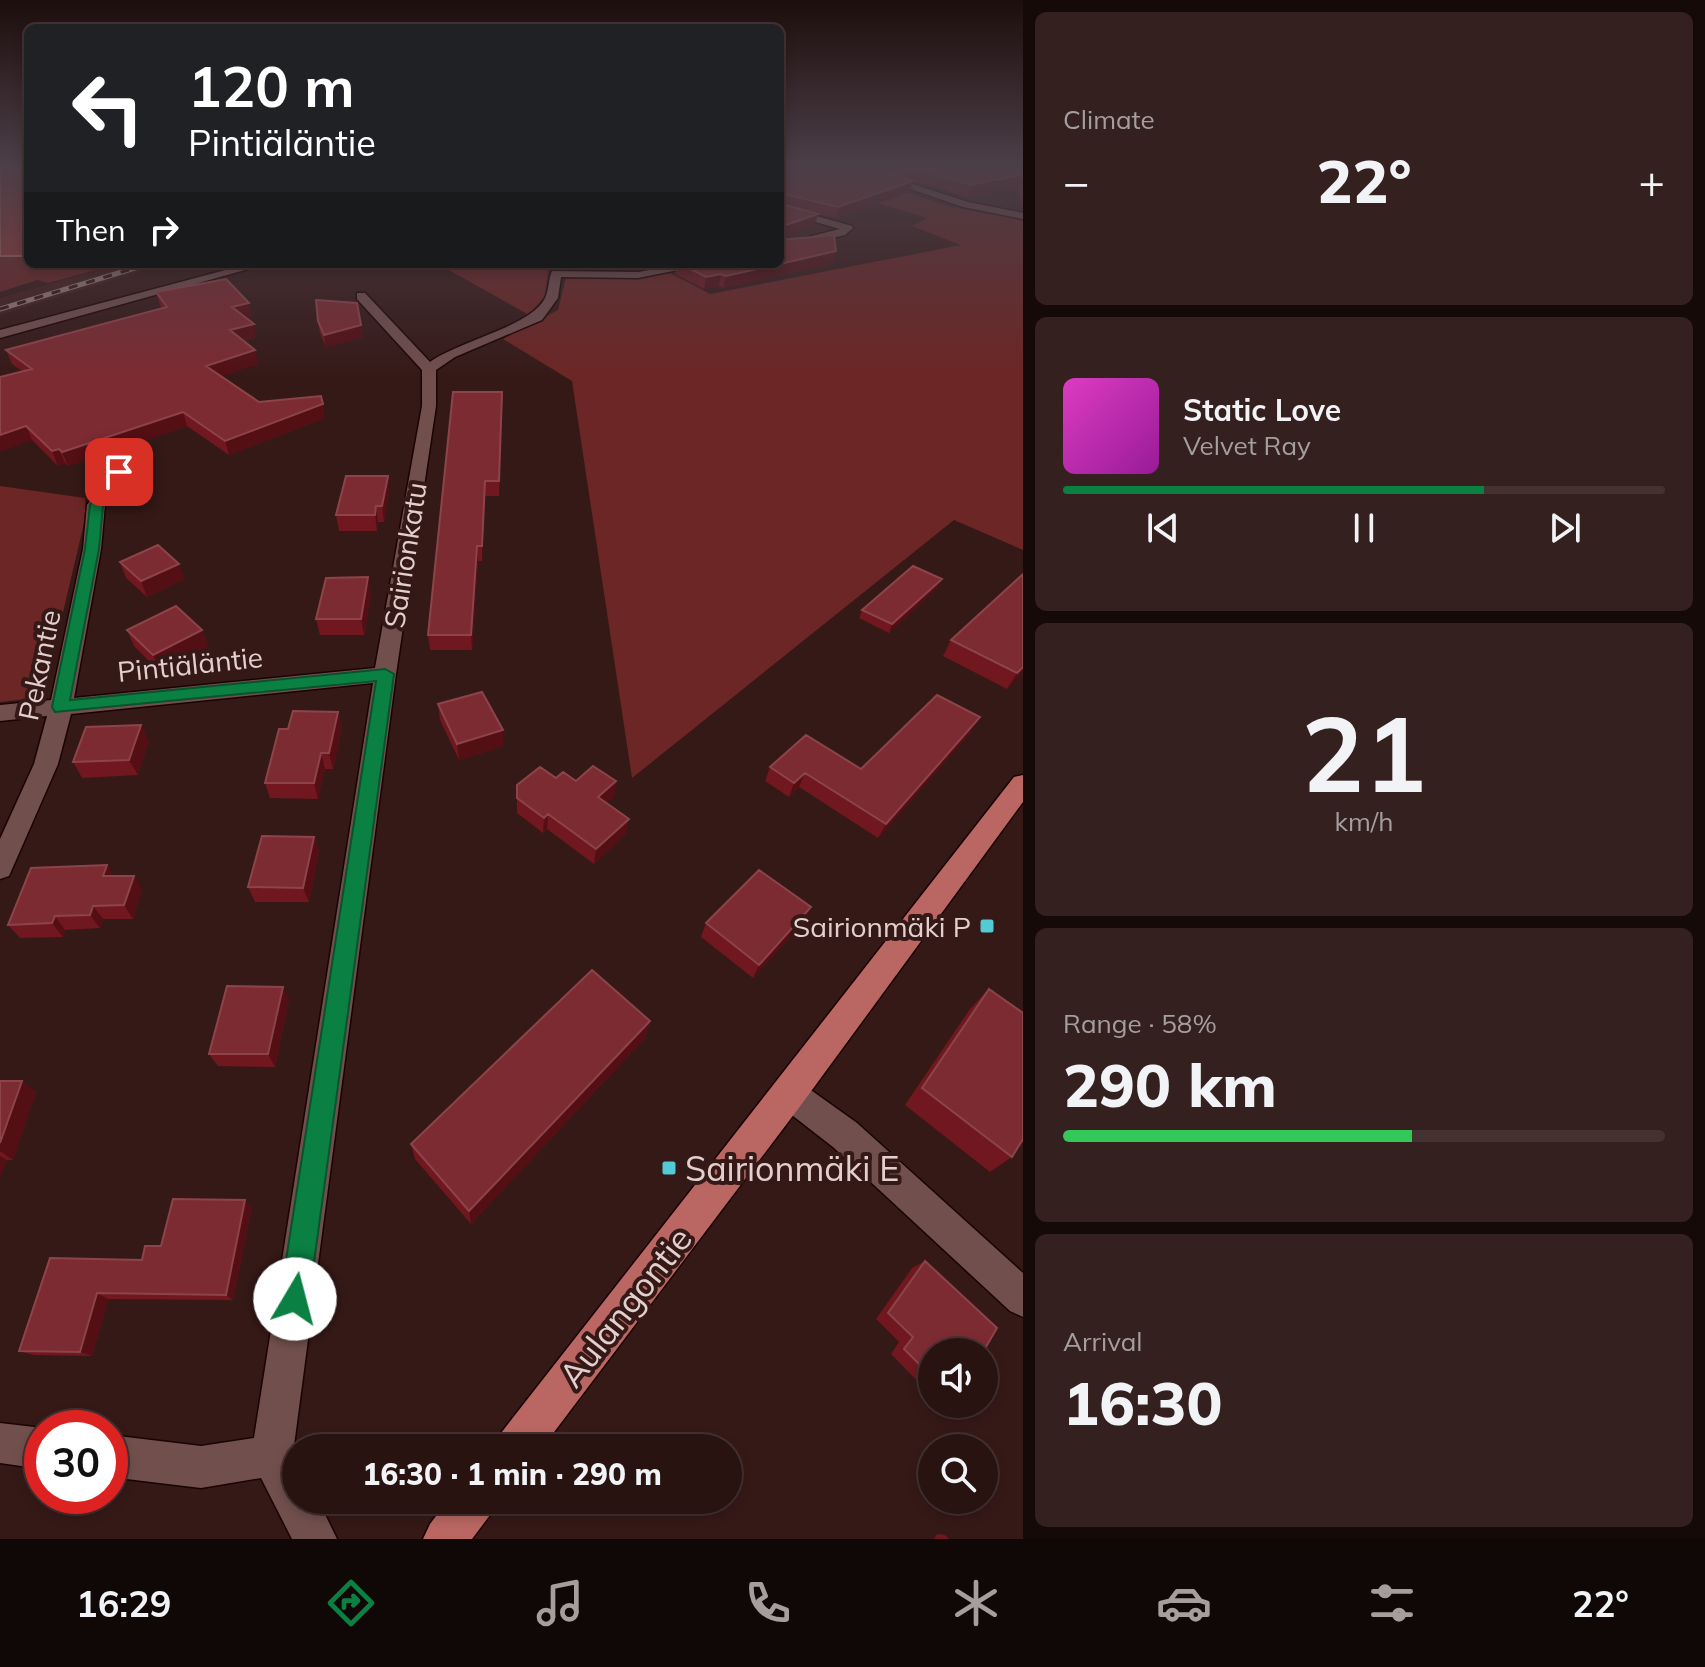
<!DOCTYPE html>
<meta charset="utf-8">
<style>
:root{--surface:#281311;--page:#34201f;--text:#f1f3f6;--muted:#a59e9f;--line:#443231;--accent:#0b8043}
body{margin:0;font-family:Mulish,sans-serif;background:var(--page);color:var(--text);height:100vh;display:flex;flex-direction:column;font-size:30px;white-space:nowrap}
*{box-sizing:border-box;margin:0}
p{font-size:26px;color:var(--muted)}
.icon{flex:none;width:44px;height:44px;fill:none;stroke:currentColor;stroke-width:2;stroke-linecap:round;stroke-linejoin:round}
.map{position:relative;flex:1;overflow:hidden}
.details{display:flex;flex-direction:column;gap:12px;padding:12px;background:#160a09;width:682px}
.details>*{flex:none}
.top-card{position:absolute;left:24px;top:24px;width:760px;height:244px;border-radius:12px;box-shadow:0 4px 12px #0003,0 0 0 2px var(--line);background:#202124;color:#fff;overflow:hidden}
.tools{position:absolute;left:918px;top:1338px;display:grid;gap:16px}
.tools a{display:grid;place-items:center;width:80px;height:80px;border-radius:50%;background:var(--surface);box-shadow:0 4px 12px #0003,0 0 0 2px var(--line);font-size:40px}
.speed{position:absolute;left:24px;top:1410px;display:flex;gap:16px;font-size:40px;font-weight:700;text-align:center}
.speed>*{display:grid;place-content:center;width:104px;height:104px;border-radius:50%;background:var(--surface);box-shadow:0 4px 12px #0003,0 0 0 2px var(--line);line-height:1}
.speed .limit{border:12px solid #d22;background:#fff;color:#111}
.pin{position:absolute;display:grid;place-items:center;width:68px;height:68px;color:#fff;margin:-34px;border-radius:16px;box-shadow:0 4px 12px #0006}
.me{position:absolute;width:88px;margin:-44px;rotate:8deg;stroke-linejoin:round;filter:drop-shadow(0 0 6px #0008)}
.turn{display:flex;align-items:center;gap:28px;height:168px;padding:0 32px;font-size:36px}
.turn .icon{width:104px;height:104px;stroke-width:2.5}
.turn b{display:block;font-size:56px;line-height:68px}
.then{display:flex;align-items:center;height:76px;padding:0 32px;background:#0003;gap:16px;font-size:30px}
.big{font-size:60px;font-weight:800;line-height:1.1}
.details .card{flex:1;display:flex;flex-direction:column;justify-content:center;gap:12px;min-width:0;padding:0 28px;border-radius:12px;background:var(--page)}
.details .dial{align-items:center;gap:0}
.dial b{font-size:104px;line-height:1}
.song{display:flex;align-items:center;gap:24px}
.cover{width:96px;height:96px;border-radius:12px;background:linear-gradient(135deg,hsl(310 70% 55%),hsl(300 70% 35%))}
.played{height:8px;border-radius:4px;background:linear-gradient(90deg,var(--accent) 70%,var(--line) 70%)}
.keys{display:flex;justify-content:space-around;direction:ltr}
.heat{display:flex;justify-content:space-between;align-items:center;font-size:44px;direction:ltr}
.charge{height:12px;border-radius:6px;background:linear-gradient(90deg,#34c759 58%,var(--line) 0)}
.trip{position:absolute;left:282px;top:1434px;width:460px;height:80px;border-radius:40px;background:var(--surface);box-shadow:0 4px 12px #0003,0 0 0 2px var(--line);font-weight:800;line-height:80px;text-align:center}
.tabs{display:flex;height:128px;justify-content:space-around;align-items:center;background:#100807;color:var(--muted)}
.tabs .icon{width:56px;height:56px}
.tabs .selected{color:var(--accent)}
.tabs b{font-size:36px;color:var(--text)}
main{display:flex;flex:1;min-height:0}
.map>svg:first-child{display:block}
</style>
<main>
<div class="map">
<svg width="1023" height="1539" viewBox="0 0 1023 1539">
<rect width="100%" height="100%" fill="#351917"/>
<!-- built -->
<path fill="#421f1e" d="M119 264H166L0 315V298Z"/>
<!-- green -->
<path fill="#6c2625" d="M780 175 857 176 951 207 1023 220V550L954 520 632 778 572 381 503 339 558 310 566 278H634L670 273 710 294 961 245 912 226 928 218Z
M0 256H28V264H118L48 283 37 280 0 292Z
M438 264H549L545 296 529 315Z
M0 486 85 498 86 515 43 697 0 702Z"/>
<!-- water -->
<path fill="#963938" stroke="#ad6665" stroke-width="2" d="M0 163H28V256H0Z"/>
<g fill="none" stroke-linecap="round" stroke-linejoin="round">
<!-- minor casing -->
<g stroke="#1b0303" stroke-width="3">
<path id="minor" d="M835 163H848L968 202 1023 213V219L963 207Z
M780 206 852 226 853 228 845 235 780 250V244L840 229 780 212Z
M248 264H267L0 338V330Z
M682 264H708L638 278 561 277 558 298 542 320 455 357 436 370V406L396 674 293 1453 296 1459V1500H318L337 1539H292L261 1478 201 1488 110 1477V1435L201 1446 254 1438 373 683 71 714 58 764 9 876 0 879V839L34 764 47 716 0 721V705L51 700 83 549 87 505 113 469H125L127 472 105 505 101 549 74 698 375 668 422 406V370L357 299V293H365L430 362C459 341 528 327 544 300 549 292 548 280 552 271L638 272Z
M790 1078 801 1083 857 1123 1023 1273V1317L1010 1311 833 1147 779 1105 774 1094 779 1083Z
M0 1423 43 1428 42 1469 0 1463Z"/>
</g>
<!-- major casing -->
<g stroke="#1b0303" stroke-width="3">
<path id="major" d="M1023 775V802L801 1105 542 1448H495L501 1433 1014 777Z
M448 1500H496L490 1515 472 1539H423L430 1524Z"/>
</g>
<!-- minor -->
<use href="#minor" fill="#714f4d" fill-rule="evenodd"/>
<!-- major -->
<use href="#major" fill="#ba6763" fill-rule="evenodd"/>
<!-- rail casing -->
<g stroke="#967e7c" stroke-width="5">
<path id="rail" d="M0 309 148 264"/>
</g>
<!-- rail -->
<use href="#rail" stroke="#351917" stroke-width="3" stroke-dasharray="9" stroke-linecap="butt"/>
</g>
<!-- wall -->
<path fill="#70171f" d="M780 163H1023V208L1017 187 967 197 880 170 913 181 909 192 835 218 800 209 815 225 780 237Z
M833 263 723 288 719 286 704 289 675 274 676 264Z
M622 264H654L636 269Z
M156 292 252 316 245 317 256 337 243 341 258 364 220 376 259 402 325 418 229 455 187 426 68 466 65 463 58 466 32 440 0 451 22 371 12 364 6 350 162 308 160 305Z
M318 321 363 337 326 347 320 333Z
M502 392 499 496H485L482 561H478L472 650H430L428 635Z
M388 476 389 492 384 522H378L377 531H339L336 515Z
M120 562 185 579 147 597 126 578Z
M1023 574V671L1007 689 943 656 951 640Z
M938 587 889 633 859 618 862 610Z
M371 593 364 635H320L316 619Z
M127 630H202L208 646 159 671 134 646Z
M438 704 503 730V746L459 760 440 720Z
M338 712 342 728 333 769H325L318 799 270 798 265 783 288 729Z
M971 732 878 838 799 787 789 797 765 781 770 767 861 769Z
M149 741 138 775 82 778 73 762Z
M556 778 576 781H616L614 797 606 803 626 834 594 864 547 829 543 833 517 813V785Z
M314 837 319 852 309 902H255L248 887Z
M107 865 114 876 142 889 133 919H103L100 928 65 930 63 937 20 938 8 925Z
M811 907 804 922 753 978 701 937 706 923Z
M989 989 1012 1157 990 1172 905 1105 970 1009Z
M289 1000 275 1067 218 1066 209 1054Z
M650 1021 644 1039 471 1224 415 1159 411 1144Z
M0 1081H22L36 1092 13 1160H7L0 1176Z
M252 1207 233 1300 108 1299 92 1356 33 1355 19 1351 161 1246Z
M925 1261 932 1352V1383L922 1386 891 1354 899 1342 876 1319 912 1268Z
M937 1534 945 1535 949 1539H934Z"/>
<!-- shaded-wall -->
<path fill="#530f14" d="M1022 174 1017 187 967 197 971 185Z
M913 181 909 192 835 218 838 207Z
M818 214 815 225 780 237V227Z
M836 251 833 263 723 288 726 276Z
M637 264H654L636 269Z
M721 274 719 286 704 289 706 277Z
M249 303 252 316 235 319 232 307Z
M254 324 256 337 233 343 230 330Z
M361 325 363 337 326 347 324 335Z
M255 350 258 364 210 380 206 366Z
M323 404 325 418 229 455 225 441Z
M183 412 187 426 68 466 62 452Z
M26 426 32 440 0 451V435Z
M59 449 65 463 58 466 52 451Z
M388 476 389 492 384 522 382 506Z
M485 481V496L482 561V546Z
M376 506 378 522 377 531 375 515Z
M477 546 478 561 472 650 471 635Z
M179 564 185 579 147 597 141 581Z
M368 577 371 593 364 635 361 619Z
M942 579 938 587 889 633 892 624Z
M202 630 208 646 159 671 153 655Z
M1023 667V671L1007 689 1017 673Z
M338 712 342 728 333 769 329 753Z
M980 717 971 732 878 838 886 824Z
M141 725 149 741 138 775 129 760Z
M503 730V746L459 760 457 744Z
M321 753 325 769 318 799 314 783Z
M805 773 799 787 789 797 794 783Z
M616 781 614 797 596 813 598 797Z
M548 814 547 829 543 833 544 818Z
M629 819 626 834 594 864 596 849Z
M314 837 319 852 309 902 303 888Z
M107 865 116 878 103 876Z
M134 876 142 889 133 919 124 905Z
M93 906 103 919 100 928 90 915Z
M811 907 804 922 753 978 759 965Z
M55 916 65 930 63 937 52 923Z
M283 987 289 1000 275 1067 268 1054Z
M650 1021 644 1039 471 1224 469 1211Z
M22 1081 36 1092 13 1160 0 1151V1143Z
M0 1156 7 1160 1 1176H0Z
M245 1200 252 1207 233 1300 226 1295Z
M97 1293 108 1299 92 1356 80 1352Z"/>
<!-- building -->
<path fill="#7c2b32" stroke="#8c444a" stroke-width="2" d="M780 163H861L913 181 838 207 780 193 781 204 818 214 780 227Z
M900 163H1023V178L1022 174 971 185Z
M834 235 836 251 780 264V240Z
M681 264H780L726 276 721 274 706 277Z
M226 279 249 303 232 307 254 324 230 330 255 350 206 366 259 402 321 396 323 404 225 441 183 412 62 452 59 449 52 451 26 426 0 435V377L32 369 6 350 167 307 156 292Z
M316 300 357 303 361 325 324 335 318 321Z
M453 392H502L499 481H485L482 546H477L471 635H428Z
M346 476H388L382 506H376L375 515H336Z
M158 545 179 564 141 581 120 562Z
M913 566 942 579 892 624 862 610Z
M1023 574V667L1017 673 951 640Z
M368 577 361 619H316L326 578Z
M176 606 202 630 153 655 127 630Z
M482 692 503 730 457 744 438 704Z
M937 695 980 717 886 824 805 773 794 783 770 767 806 735 861 769Z
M293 711 338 712 329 753H321L314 783H265L279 729H288Z
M141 725 129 760 73 762 86 727Z
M593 766 616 781 598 797 629 819 596 849 548 814 544 818 517 798V785L540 767 556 778 563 772 576 781Z
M262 836 314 837 303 888 248 887Z
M107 865 103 876H134L124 905 93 906 90 915 55 916 52 923 8 925 31 868Z
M759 870 811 907 759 965 706 923Z
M592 970 650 1021 469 1211 411 1144Z
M227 986 283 987 268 1054H209Z
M989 989 1023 1013V1139L1012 1157 922 1088Z
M0 1081H22L0 1143Z
M173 1199 245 1200 226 1295 97 1293 80 1352 19 1351 50 1258 142 1260 145 1246H161Z
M925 1261 997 1328 983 1352H932V1377L904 1349 913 1337 888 1313Z"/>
<!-- sky -->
<linearGradient id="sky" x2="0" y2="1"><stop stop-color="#1d0e0d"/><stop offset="0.43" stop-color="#4b3e47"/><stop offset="1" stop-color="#4b3e47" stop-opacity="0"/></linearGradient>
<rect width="1023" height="379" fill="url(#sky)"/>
<!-- route -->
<path fill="#0b8043" stroke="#07532c" stroke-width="2" d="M115 469 125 472 103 505 99 549 70 700 385 669 394 674 309 1299 305 1309 295 1313 285 1309 280 1299 376 681 55 712 52 707 85 549 90 505Z"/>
<!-- markers -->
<g fill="#52cbd7" stroke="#351917" stroke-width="3">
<rect x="979" y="918" width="16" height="16" rx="4"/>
<rect x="661" y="1160" width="16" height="16" rx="4"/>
</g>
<g text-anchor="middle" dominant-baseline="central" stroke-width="8" stroke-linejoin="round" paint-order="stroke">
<!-- street labels -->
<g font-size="28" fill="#e3cfcd" stroke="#351917">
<text transform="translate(405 555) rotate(-81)">Sairionkatu</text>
<text transform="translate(190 664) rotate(-6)">Pintiäläntie</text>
<text transform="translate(39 665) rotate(-78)">Pekantie</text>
</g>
<!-- poi labels -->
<g font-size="28" fill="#e3cfcd" stroke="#351917" text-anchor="end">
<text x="971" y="926">Sairionmäki P</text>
</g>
<!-- near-poi labels -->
<g font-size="34" fill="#e3cfcd" stroke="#351917" text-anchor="start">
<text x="685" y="1168">Sairionmäki E</text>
</g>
<!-- near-street labels -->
<g font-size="34" fill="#e3cfcd" stroke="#351917">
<text transform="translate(625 1307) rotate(-52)">Aulangontie</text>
</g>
</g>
</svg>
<div class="tools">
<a><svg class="icon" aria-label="sound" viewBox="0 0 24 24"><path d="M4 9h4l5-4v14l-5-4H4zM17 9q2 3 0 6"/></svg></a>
<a><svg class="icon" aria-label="search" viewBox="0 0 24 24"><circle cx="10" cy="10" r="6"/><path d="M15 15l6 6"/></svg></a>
</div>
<div class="speed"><div class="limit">30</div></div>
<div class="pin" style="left:119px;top:472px;background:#d93025"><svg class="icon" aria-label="arrive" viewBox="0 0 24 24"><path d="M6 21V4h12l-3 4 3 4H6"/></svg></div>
<svg class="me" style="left:295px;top:1299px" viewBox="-20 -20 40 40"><circle r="19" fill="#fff"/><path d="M0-13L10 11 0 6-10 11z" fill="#0b8043"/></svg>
<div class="trip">16:30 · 1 min · 290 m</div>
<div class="top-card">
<div class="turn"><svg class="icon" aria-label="left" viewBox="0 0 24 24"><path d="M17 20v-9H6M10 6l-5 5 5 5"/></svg><div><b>120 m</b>Pintiäläntie</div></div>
<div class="then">Then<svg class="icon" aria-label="right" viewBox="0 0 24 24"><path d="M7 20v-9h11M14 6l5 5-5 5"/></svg></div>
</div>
</div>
<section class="details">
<div class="card"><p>Climate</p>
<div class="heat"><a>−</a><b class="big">22°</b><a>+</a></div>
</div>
<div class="card">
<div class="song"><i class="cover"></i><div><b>Static Love</b><p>Velvet Ray</p></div></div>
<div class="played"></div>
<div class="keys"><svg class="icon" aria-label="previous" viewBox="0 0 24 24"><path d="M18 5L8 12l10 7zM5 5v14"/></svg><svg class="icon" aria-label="pause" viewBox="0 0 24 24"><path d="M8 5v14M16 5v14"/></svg><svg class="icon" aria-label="next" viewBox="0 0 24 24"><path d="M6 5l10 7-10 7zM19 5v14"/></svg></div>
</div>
<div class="card dial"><b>21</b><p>km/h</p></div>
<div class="card"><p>Range · 58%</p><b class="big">290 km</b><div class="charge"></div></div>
<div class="card"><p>Arrival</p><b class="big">16:30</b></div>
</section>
</main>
<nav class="tabs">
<b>16:29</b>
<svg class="icon selected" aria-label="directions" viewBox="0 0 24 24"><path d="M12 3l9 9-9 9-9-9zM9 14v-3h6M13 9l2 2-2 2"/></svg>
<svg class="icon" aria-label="music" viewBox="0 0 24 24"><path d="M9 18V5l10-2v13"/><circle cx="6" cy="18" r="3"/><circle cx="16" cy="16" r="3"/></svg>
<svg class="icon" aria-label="phone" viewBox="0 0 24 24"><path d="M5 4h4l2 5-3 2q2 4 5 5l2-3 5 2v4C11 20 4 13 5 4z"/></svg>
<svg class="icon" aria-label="climate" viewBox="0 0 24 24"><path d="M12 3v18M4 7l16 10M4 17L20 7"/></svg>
<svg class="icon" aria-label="car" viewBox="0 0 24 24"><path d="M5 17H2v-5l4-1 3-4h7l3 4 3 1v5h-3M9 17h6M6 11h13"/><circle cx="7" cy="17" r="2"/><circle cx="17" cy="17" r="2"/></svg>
<svg class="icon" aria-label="filters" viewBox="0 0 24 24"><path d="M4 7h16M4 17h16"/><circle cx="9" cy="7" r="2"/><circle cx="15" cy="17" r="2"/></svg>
<b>22°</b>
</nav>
